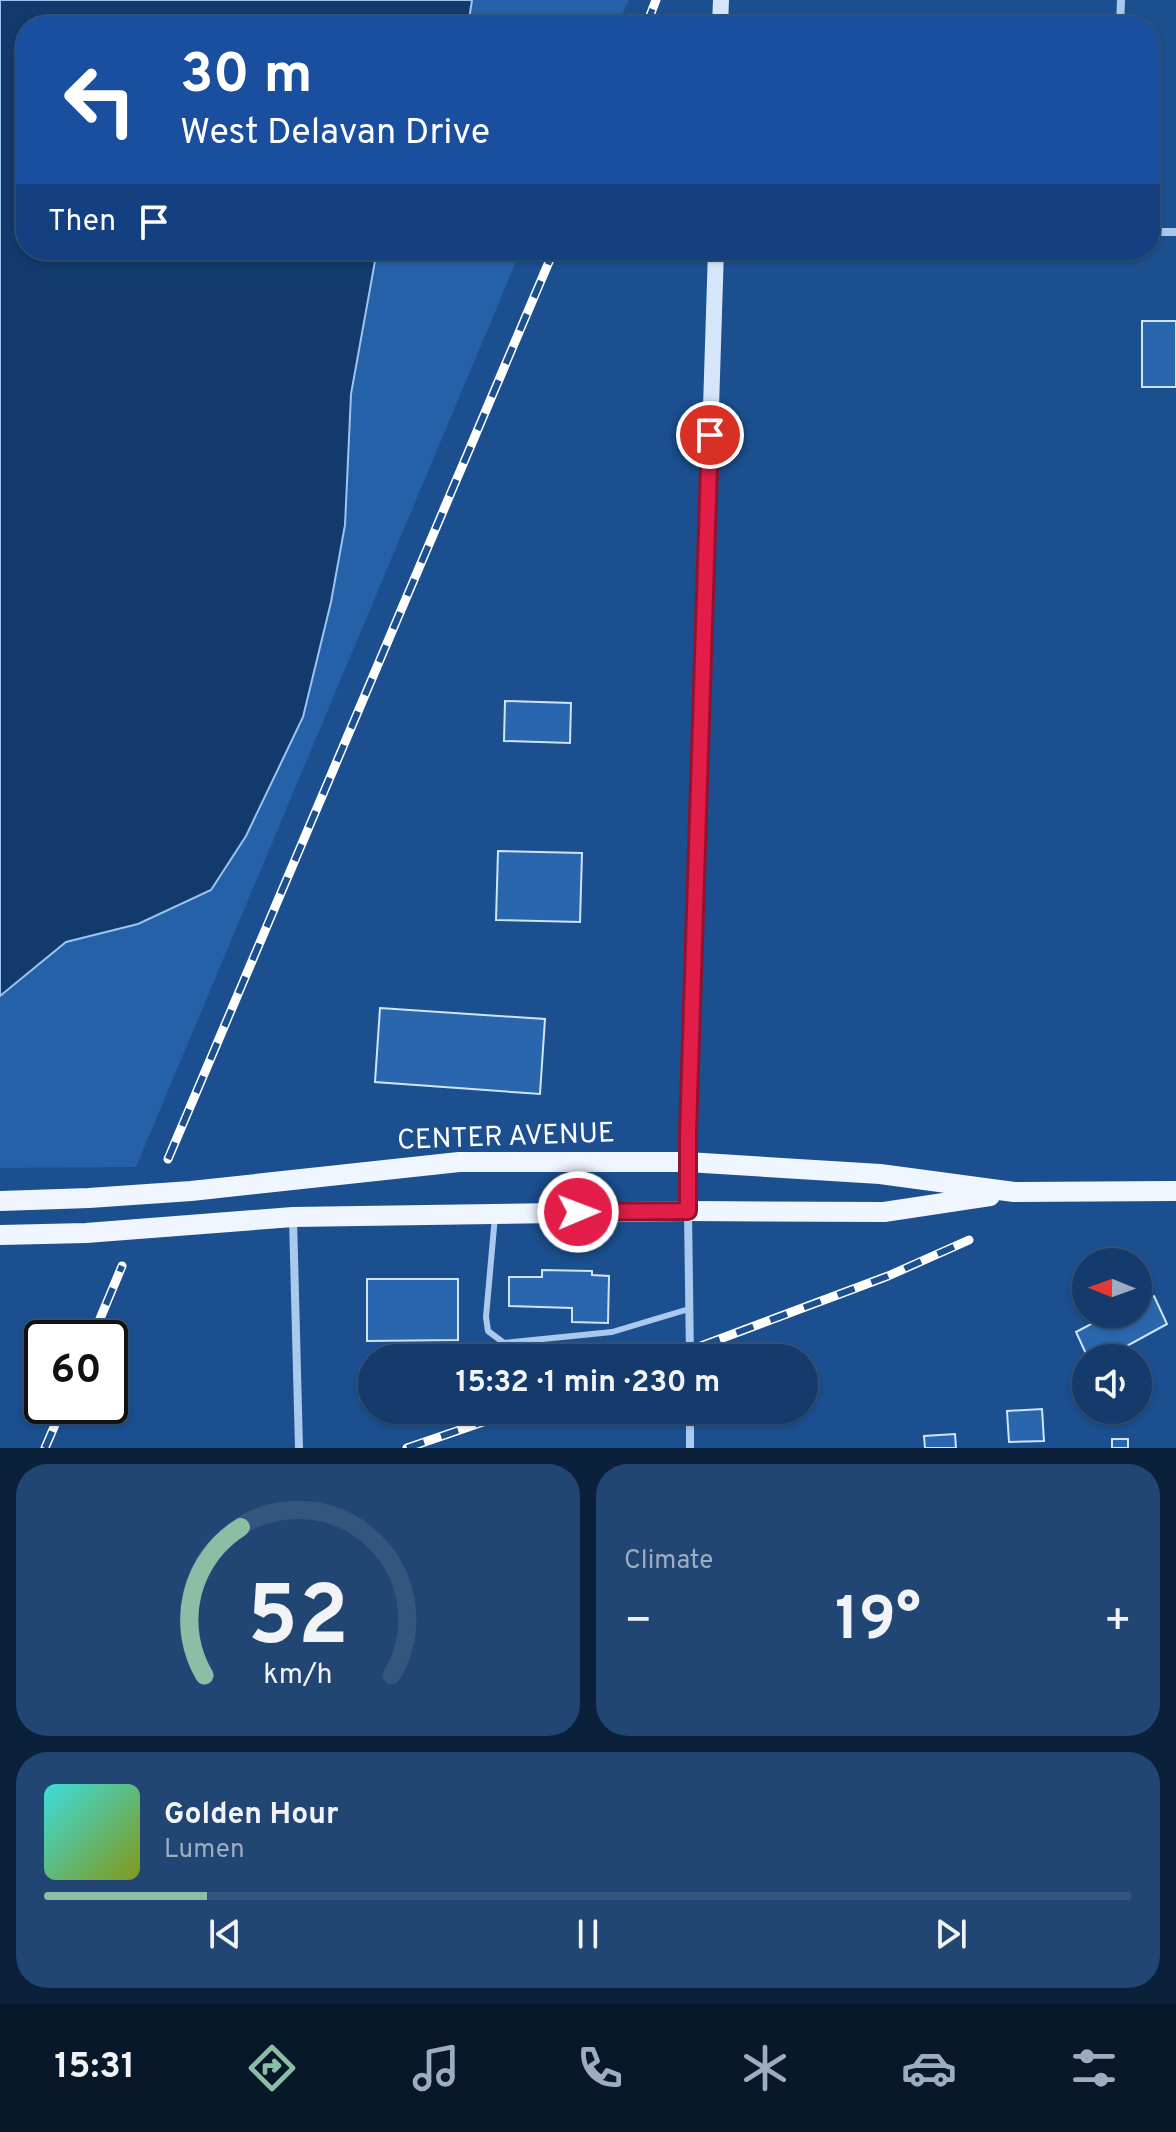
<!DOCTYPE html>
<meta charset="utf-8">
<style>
:root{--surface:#143b6b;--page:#214673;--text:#f1f3f6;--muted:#9dadc1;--line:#33557e;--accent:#8abfa5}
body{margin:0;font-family:Overpass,sans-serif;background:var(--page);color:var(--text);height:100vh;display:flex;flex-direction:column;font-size:30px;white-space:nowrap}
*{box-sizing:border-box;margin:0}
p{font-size:26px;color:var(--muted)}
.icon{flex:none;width:44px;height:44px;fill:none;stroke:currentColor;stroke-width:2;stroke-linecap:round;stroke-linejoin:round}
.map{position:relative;height:1448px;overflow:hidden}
.panel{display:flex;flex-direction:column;gap:16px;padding:16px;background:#0b203b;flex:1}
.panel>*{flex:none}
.guide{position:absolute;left:16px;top:16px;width:1144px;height:244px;border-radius:32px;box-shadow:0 2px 6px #0004,0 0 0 2px var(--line);background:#1a4fa0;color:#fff;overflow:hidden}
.needle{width:52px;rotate:271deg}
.fabs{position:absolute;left:1072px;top:1248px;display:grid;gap:16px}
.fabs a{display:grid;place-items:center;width:80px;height:80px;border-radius:50%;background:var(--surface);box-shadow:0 2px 6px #0004,0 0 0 2px var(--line);font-size:40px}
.speed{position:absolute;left:24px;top:1320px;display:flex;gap:16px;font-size:40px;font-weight:700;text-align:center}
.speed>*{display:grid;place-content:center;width:104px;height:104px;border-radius:50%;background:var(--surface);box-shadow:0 2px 6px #0004,0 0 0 2px var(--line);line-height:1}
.speed .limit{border:4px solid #111;border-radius:12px;background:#fff;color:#111}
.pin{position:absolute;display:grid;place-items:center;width:68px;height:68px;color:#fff;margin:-34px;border:4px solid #fff;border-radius:50%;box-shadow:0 2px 8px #0007}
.me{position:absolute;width:88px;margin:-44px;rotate:89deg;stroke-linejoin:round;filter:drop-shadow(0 0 6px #0008)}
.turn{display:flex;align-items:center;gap:28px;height:168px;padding:0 32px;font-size:36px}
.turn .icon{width:104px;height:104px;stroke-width:2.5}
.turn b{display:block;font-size:56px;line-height:68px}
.then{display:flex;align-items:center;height:76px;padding:0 32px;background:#0003;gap:16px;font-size:30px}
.big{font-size:60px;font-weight:700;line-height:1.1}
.panel .widget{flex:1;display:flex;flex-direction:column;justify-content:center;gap:12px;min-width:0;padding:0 28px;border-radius:32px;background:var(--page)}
.panel .dial{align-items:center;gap:0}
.dial svg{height:208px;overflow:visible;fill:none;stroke:var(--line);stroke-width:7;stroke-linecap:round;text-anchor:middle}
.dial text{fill:var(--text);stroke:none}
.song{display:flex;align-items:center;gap:24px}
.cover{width:96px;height:96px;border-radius:12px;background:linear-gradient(135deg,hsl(180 70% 55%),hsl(70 70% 35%))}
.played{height:8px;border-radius:4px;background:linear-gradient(90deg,var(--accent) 15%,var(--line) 15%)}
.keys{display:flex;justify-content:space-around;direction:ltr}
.heat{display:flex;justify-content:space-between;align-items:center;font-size:44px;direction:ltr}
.panel .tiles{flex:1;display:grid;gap:16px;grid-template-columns:1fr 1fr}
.widget:last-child{grid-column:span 2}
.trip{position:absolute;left:358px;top:1344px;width:460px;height:80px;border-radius:40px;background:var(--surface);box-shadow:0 2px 6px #0004,0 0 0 2px var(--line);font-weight:700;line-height:80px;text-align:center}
.dock{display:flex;height:128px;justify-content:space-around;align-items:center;background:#08182b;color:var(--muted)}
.dock .icon{width:56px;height:56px}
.dock .current{color:var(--accent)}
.dock b{font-size:36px;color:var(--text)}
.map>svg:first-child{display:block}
</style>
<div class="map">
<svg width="1176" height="1448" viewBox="0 0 1176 1448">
<rect width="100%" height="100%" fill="#1b4f8f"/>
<!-- green -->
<path fill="#2461a8" d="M472 0H629L617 26H468Z
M377 250H521L136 1167 0 1168V996L66 942 138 924 211 890 246 836 303 717 331 602 345 525 351 394Z"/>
<!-- water -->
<path fill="#123a6d" stroke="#9cc4f0" stroke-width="2" d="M0 0H472L468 26H26V250H377L351 394 345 525 331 602 303 717 246 836 211 890 138 924 66 942 0 996Z"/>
<!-- building -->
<path fill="#2a66ad" stroke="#cfe3fa" stroke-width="2" d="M1142 321H1176V387H1142Z
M505 701 571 703 570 743 504 741Z
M498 851 582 853 580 922 496 920Z
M380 1008 545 1019 540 1094 375 1082Z
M542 1270 592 1271V1275L609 1276 608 1323 572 1322V1308L509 1306V1277H542Z
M367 1279H458V1340L367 1341Z
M1154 1296 1167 1324 1105 1358H1088L1076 1332 1110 1314H1138V1304Z
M1042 1409 1044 1441 1009 1442 1007 1411Z
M955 1434 956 1448H925L924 1436Z
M1112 1439H1128V1448H1112Z"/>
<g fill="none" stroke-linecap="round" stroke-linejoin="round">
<!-- service -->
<path stroke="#a9c9ee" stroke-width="6" d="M495 1216 486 1317 488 1331 504 1343 612 1332 689 1309"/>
<!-- minor -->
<path stroke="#a9c9ee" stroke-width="8" d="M1120 26 1121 0
M1150 232H1176
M688 1211 690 1358
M293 1218 299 1448
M690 1410V1448"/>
<!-- secondary -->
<path stroke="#d6e6fa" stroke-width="16" d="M720 26 721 0
M688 1211 687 1162 716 250"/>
<!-- primary -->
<path stroke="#f0f6ff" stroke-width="20" d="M0 1201 89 1198 191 1191 459 1162H687L880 1174 1014 1192 1176 1191
M0 1235 86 1233 293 1217 688 1211 884 1212 990 1196"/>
<!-- rail casing -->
<g stroke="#fff" stroke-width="9">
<path id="rail" d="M646 26 656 0
M168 1159 554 250
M92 1338 122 1266
M669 1358 888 1276 969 1240
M45 1448 63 1406
M407 1448 518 1410"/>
</g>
<!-- rail -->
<use href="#rail" stroke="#1b4f8f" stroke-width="6" stroke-dasharray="18" stroke-linecap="butt"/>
</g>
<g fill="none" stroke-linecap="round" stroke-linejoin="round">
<!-- route casing -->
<g stroke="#92132f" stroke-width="20">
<path id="route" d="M578 1212 688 1211V1133L710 435"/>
</g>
<!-- route -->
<use href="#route" stroke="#e11d48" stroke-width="14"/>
</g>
<g text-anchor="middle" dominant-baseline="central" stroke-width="8" stroke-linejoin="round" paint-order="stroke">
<!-- street labels -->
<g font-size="28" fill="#fff" stroke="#1b4f8f">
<text transform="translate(506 1138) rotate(-2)">CENTER AVENUE</text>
</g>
</g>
</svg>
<div class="fabs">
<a><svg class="needle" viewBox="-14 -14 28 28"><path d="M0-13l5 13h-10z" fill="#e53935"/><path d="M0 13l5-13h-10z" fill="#9dadc1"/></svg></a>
<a><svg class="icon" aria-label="sound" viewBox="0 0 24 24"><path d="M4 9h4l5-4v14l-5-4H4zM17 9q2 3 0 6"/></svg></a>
</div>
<div class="speed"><div class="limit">60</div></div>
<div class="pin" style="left:710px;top:435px;background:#d93025"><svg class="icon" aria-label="arrive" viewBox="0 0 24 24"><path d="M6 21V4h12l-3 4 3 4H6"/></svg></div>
<svg class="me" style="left:578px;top:1212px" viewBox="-20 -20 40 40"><circle r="17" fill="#e11d48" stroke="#fff" stroke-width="3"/><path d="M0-11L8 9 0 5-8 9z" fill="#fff"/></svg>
<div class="trip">15:32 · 1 min · 230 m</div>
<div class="guide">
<div class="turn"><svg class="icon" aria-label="left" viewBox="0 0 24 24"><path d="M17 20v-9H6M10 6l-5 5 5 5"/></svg><div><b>30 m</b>West Delavan Drive</div></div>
<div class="then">Then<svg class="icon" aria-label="arrive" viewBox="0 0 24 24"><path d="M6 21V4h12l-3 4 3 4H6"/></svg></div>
</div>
</div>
<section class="panel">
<div class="tiles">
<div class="widget dial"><svg viewBox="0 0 100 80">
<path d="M14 69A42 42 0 1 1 86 69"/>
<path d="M14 69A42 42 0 0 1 28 12" stroke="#8abfa5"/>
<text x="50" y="56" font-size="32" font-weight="700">52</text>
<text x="50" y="72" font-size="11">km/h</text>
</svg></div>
<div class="widget"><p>Climate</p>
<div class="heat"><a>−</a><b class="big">19°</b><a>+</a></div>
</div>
<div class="widget">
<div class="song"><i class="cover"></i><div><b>Golden Hour</b><p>Lumen</p></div></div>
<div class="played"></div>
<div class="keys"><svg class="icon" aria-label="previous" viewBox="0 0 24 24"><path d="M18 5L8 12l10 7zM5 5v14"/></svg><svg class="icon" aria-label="pause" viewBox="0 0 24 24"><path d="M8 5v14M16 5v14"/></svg><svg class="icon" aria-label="next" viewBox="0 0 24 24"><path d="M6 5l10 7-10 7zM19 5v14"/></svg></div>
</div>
</div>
</section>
<nav class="dock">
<b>15:31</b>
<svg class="icon current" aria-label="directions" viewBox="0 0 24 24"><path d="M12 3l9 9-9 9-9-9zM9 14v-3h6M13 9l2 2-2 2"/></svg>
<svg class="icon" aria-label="music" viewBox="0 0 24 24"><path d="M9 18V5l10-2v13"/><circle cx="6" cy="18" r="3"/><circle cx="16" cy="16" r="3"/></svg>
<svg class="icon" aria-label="phone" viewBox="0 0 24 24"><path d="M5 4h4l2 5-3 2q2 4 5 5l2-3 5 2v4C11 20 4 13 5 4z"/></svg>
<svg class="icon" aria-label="climate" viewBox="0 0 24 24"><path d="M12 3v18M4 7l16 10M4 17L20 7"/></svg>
<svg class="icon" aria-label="car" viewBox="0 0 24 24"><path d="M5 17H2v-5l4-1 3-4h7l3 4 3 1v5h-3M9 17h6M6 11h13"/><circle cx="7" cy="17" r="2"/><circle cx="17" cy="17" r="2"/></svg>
<svg class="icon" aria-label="filters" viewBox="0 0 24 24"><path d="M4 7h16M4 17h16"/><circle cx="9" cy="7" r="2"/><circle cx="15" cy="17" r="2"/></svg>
</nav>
